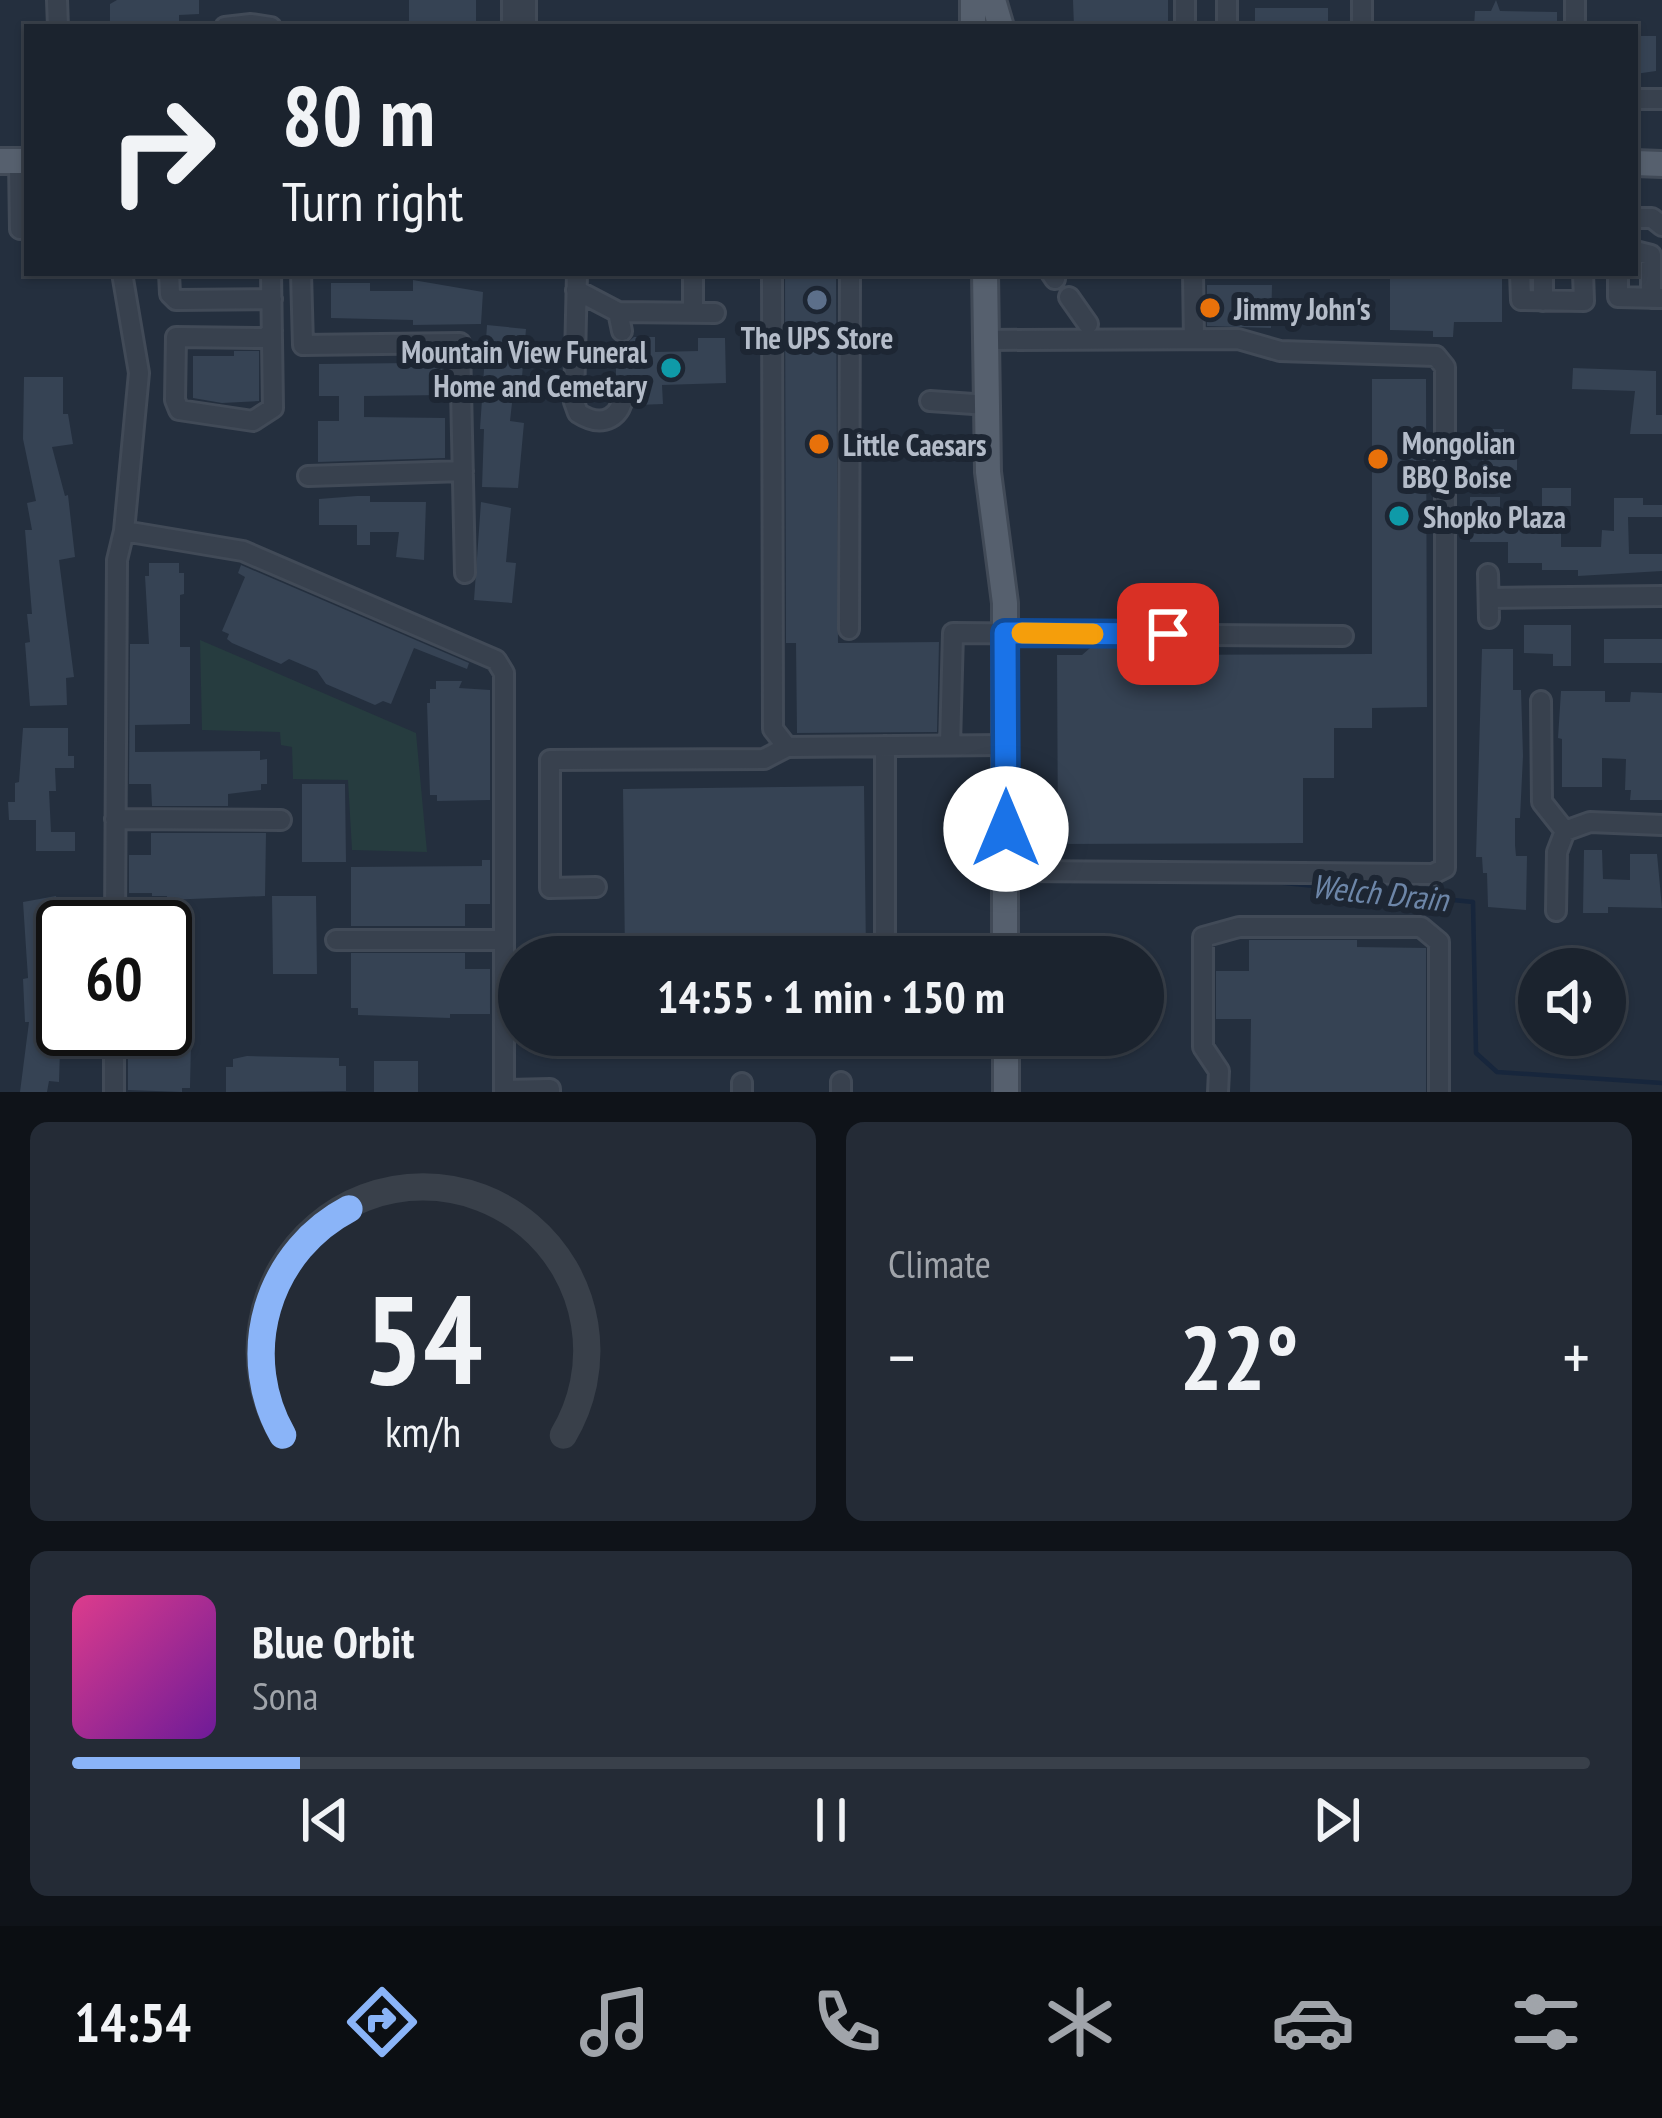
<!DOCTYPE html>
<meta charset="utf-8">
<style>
:root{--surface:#1b232e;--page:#242b36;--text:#f1f3f6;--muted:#a0a4aa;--line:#39404a;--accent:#8ab4f8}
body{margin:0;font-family:"PT Sans Narrow",sans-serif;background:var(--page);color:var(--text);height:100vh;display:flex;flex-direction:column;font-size:45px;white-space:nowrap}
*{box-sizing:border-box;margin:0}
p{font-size:39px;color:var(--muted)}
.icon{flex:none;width:66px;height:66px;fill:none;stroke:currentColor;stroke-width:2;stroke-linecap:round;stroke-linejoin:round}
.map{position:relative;height:1092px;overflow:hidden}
.drawer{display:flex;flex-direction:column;gap:30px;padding:30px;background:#0f1319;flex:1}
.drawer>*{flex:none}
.banner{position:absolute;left:24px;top:24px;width:1614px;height:252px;border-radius:0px;box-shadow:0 3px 9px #0004,0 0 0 3px var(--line);background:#1b232e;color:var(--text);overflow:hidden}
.fabs{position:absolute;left:1518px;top:948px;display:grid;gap:24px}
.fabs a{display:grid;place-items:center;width:108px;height:108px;border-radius:50%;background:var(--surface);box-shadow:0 3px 9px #0004,0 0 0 3px var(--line);font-size:60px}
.speed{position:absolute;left:36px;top:900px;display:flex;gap:24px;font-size:60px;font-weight:700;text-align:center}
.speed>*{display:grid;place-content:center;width:156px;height:156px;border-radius:50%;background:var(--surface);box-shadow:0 3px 9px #0004,0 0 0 3px var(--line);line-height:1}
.speed .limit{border:6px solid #111;border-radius:18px;background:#fff;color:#111}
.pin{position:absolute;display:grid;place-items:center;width:102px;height:102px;color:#fff;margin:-51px;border-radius:24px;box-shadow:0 6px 18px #0006}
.me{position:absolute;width:132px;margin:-66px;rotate:0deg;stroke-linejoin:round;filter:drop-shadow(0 0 9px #0008)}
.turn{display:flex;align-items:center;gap:42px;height:252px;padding:0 60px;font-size:54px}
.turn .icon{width:156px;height:156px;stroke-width:2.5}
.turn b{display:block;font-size:84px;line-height:102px}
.big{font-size:90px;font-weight:800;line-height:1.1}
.drawer .widget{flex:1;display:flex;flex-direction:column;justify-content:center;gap:18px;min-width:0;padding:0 42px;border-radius:18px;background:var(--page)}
.drawer .dial{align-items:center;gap:0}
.dial svg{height:312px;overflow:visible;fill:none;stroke:var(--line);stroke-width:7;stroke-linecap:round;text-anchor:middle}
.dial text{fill:var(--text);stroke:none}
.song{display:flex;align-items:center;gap:36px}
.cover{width:144px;height:144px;border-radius:18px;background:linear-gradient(135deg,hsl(330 70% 55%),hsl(280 70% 35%))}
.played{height:12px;border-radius:6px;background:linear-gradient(90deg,var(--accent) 15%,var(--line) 15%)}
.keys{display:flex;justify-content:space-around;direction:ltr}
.heat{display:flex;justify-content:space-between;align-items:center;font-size:66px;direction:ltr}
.drawer .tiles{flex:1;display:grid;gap:30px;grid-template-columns:1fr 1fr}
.widget:last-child{grid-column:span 2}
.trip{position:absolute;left:498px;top:936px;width:666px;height:120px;border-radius:60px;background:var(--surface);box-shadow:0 3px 9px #0004,0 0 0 3px var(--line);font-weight:800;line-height:120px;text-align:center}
.dock{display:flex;height:192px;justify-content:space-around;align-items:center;background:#0b0e12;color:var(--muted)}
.dock .icon{width:84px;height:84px}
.dock .on{color:var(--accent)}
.dock b{font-size:54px;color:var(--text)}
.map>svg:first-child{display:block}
</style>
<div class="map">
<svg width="1662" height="1092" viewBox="0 0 1662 1092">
<rect width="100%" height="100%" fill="#242f3e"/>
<!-- green -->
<path fill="#263c3f" d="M200 640 416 733 427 852 352 850 348 780 293 779 292 747 281 745 280 732 202 730Z"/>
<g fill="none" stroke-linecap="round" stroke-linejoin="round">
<!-- stream -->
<path stroke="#17263c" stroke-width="4.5" d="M1266 881 1473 902 1476 1053 1497 1072 1662 1083"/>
</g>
<!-- building -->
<path fill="#364354" d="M117 0H199V14L179 15V27H110V4Z
M409 0H476V27H409Z
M1073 0H1168V27H1074Z
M1496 0 1500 11 1557 12V27H1474L1475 11H1491Z
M1255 8H1328V27H1255Z
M1635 36H1656V71L1635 74Z
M785 273H836L838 643 939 642 937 732 797 733 796 643H786Z
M1390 273H1502V322H1454L1453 337H1433V331L1390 330Z
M413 280 483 292 481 324 413 325V320L331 318V283H370V291H413Z
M1207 285H1272L1271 328 1207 326Z
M487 325 526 329 522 377 515 376 510 421 524 423 518 488 482 487 484 429H480Z
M634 337H655V352L698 351V338H725L726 383 662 385 663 404 637 405 636 379 624 376 616 378V343L626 344Z
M234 351H259V401L222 403 193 398V356H234Z
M412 363 445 365V395L364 396V417L445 418V458L318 462V421H339V396H319V364Z
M1573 368 1656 371V415H1662V434H1630L1635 391 1572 389Z
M24 377H63V414H68L73 444 52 447 65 496 68 495 75 557 59 560 74 677 66 678 67 705 30 706 25 643 30 642 27 614H32L25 530H32L27 503 36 501 23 439Z
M1372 379H1426L1427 707 1372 708V728H1334V778H1303V843L1058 844 1057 655H1082L1090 648H1119L1126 655 1372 654Z
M1482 429H1504V452H1517V470H1482Z
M1542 488H1571V506H1561V547H1601L1602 530 1614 531V498H1643V505H1662V517H1628L1629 554H1662V571L1578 576V570H1542V563H1508V542H1470V497H1500V519H1542Z
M357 496H370V502H426L424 560 396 557 399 532H370V545H357V525H319V499Z
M481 502 511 508 506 562 516 563 512 603 474 600Z
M149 563H179V573H184V594L180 595V647H190V724L135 725V752L260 751V760L267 759V784H261V790L228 794V806H152L151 784H129L130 644H149L145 576H149Z
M241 565 469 663 467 669 414 648 391 704 383 701 375 705 326 684 317 671 289 659 281 664 232 643 227 639 229 634 222 631 245 577 238 573Z
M1524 625H1571V666H1553V654L1524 653Z
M1604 639H1662V663H1604Z
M1482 649H1513V690H1521L1523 756 1520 818H1515V845L1516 856H1527L1526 910 1488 907 1487 873H1483L1482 857H1476Z
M436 681H462L459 688 490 690V800L437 801V795H430L427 703H430V689H436Z
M1561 691H1605V702H1630L1631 692 1662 693V800H1630L1631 790H1625L1626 759 1602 758V787H1562V739L1558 738Z
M23 728H68V756H74V768H55L56 791H49L51 832H75V851H36V820H9L8 802H15V783L19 782Z
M302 784H345L346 862H302Z
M864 786 866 954 625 957 623 789Z
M151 833H266L265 896 167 900V896H152V893H129V855H151Z
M1584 850H1602L1603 879 1630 880V854H1657L1662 908 1608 907V913H1583Z
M482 860H490V904H465V926H351V867L482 866Z
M56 896 63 952 59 1082 49 1081 47 1092H20L29 1022H25L23 979 28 978 23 902Z
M272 896H316L317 974H273Z
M1249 940H1357V947L1426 948V1092H1250L1251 1019H1216V971H1249Z
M165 950H178V975H181V982H189L192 997 190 1088H182V1092L128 1090V1029H165Z
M351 953H465V969H490V1014H450V1018L358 1015V1008H351Z
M247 1056 339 1058V1066H346V1091L226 1092V1067H233V1059Z
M374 1061H418V1092H374Z"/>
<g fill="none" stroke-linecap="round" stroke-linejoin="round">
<!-- minor casing -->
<g stroke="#414a57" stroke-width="24">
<path id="minor" d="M57 0 58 27
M512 0V27
M526 0V27
M1185 0V27
M1227 0V27
M225 27 251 24 271 27
M1362 27V0
M1575 27V0
M1635 99H1662
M19 161 20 229
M1635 218H1652L1662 226
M1635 251 1651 255V298
M169 273 170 294 176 300 272 299
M271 273 273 408 253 421 179 410 175 400 176 337 265 338 272 331
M301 273 303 345 460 343 465 573
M577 273 574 402 578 413C603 429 623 418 624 389
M693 273V311
M772 273 773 729 787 747 1005 745
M1051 273 1055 279
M1193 273 1194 339
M1520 273 1521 300 1584 301 1583 273
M1543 273V301
M1618 273V297L1662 298
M576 290 618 312 622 331
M1069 297 1088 324
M618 312 715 313
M986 340 1238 339 1280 351 1436 356 1445 367V868L1433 874 1006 871
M930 401 988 405
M308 476 463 471
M124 531 243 551 496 660 504 673V1092
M1488 574 1489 618
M1489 598 1662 596
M849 629 850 273
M1541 701 1542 802 1565 831
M950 745 953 633 1343 636
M885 746V957
M115 819 281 820
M1565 831 1590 822 1662 825
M596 887 550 888V760L764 759 787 747
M1556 911 1557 852 1565 831
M115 927 117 560 124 531 139 373 122 273
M165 937H175
M336 940H504
M841 1082V1092
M742 1083V1092
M504 1090 550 1089V1092
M114 1092V1029
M1218 1092 1219 1071 1203 1047V937L1239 927H1421L1439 942V1092"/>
</g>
<!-- major casing -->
<g stroke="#414a57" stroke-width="30">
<path id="major" d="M973 0V27
M993 0 1001 27
M0 161H27
M1635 163 1662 164
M985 273 988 472 1005 603V957
M1006 1035V1092"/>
</g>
<!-- minor -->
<use href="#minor" stroke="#38414e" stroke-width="18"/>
<!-- major -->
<use href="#major" stroke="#56606e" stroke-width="24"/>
</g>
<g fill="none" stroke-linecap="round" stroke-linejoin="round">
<!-- route casing -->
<g stroke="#114b97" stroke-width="30">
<path id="route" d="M1006 829 1005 633 1168 634"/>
</g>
<!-- route -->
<use href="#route" stroke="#1a73e8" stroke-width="21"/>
<!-- slow -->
<path stroke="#f59e0b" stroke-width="21" d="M1022 633 1093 634"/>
</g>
<!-- markers -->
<circle fill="#5c6f8a" stroke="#1d2633" stroke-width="4.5" cx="817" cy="300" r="12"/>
<g fill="#e8710a" stroke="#1d2633" stroke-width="4.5">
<circle cx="1210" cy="308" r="12"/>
<circle cx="819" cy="444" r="12"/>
<circle cx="1378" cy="459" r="12"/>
</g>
<g fill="#0f9aa8" stroke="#1d2633" stroke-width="4.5">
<circle cx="671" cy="368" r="12"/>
<circle cx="1399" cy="516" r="12"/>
</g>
<g text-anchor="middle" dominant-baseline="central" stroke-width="12" stroke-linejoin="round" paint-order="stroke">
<!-- poi labels -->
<g font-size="30" font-weight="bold" fill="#b4bcc9" stroke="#1d2633" text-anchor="start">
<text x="1234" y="308">Jimmy John's</text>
<text x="817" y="337" text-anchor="middle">The UPS Store</text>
<text x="647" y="351" text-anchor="end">Mountain View Funeral<tspan x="647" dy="34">Home and Cemetary</tspan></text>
<text x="1402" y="442">Mongolian<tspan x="1402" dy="34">BBQ Boise</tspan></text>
<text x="843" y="444">Little Caesars</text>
<text x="1423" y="516">Shopko Plaza</text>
</g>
<!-- water labels -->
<g font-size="33" font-style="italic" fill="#6d86a8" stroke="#1d2633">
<text transform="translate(1380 892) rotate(6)">Welch Drain</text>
</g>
</g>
</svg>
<div class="fabs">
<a><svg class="icon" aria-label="sound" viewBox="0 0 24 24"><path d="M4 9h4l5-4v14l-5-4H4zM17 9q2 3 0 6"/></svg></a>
</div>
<div class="speed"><div class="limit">60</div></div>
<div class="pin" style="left:1168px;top:634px;background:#d93025"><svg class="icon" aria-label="arrive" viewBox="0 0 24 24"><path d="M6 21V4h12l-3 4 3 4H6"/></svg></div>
<svg class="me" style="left:1006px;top:829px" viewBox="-20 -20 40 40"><circle r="19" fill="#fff"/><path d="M0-13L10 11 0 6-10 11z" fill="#1a73e8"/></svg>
<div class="trip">14:55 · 1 min · 150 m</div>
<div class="banner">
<div class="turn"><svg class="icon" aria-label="right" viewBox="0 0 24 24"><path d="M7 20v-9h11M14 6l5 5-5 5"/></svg><div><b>80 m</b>Turn right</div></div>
</div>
</div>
<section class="drawer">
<div class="tiles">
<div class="widget dial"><svg viewBox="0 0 100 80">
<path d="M14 69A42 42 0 1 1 86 69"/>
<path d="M14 69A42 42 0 0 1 31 11" stroke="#8ab4f8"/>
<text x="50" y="56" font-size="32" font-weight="700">54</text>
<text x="50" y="72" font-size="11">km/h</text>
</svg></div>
<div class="widget"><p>Climate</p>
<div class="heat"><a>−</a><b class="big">22°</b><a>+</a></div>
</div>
<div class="widget">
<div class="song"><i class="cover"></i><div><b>Blue Orbit</b><p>Sona</p></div></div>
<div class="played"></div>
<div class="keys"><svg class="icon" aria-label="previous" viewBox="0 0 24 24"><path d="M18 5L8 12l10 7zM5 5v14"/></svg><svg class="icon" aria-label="pause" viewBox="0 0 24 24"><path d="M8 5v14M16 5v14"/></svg><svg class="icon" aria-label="next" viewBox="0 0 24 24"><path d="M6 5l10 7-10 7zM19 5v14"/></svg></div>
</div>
</div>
</section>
<nav class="dock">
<b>14:54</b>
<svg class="icon on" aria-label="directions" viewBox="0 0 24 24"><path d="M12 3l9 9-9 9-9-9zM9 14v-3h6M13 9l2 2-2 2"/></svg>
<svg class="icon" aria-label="music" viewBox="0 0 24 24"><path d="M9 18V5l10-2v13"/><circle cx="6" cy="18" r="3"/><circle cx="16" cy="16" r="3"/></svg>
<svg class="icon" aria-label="phone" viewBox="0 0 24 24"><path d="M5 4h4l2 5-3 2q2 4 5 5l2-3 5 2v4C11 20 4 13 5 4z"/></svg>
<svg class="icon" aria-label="climate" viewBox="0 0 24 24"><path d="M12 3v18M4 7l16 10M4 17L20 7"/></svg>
<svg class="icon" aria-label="car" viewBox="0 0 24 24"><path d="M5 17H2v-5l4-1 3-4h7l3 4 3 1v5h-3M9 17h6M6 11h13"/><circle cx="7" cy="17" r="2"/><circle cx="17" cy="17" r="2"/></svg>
<svg class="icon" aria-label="filters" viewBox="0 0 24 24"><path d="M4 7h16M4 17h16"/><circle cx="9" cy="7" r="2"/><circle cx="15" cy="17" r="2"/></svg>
</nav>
